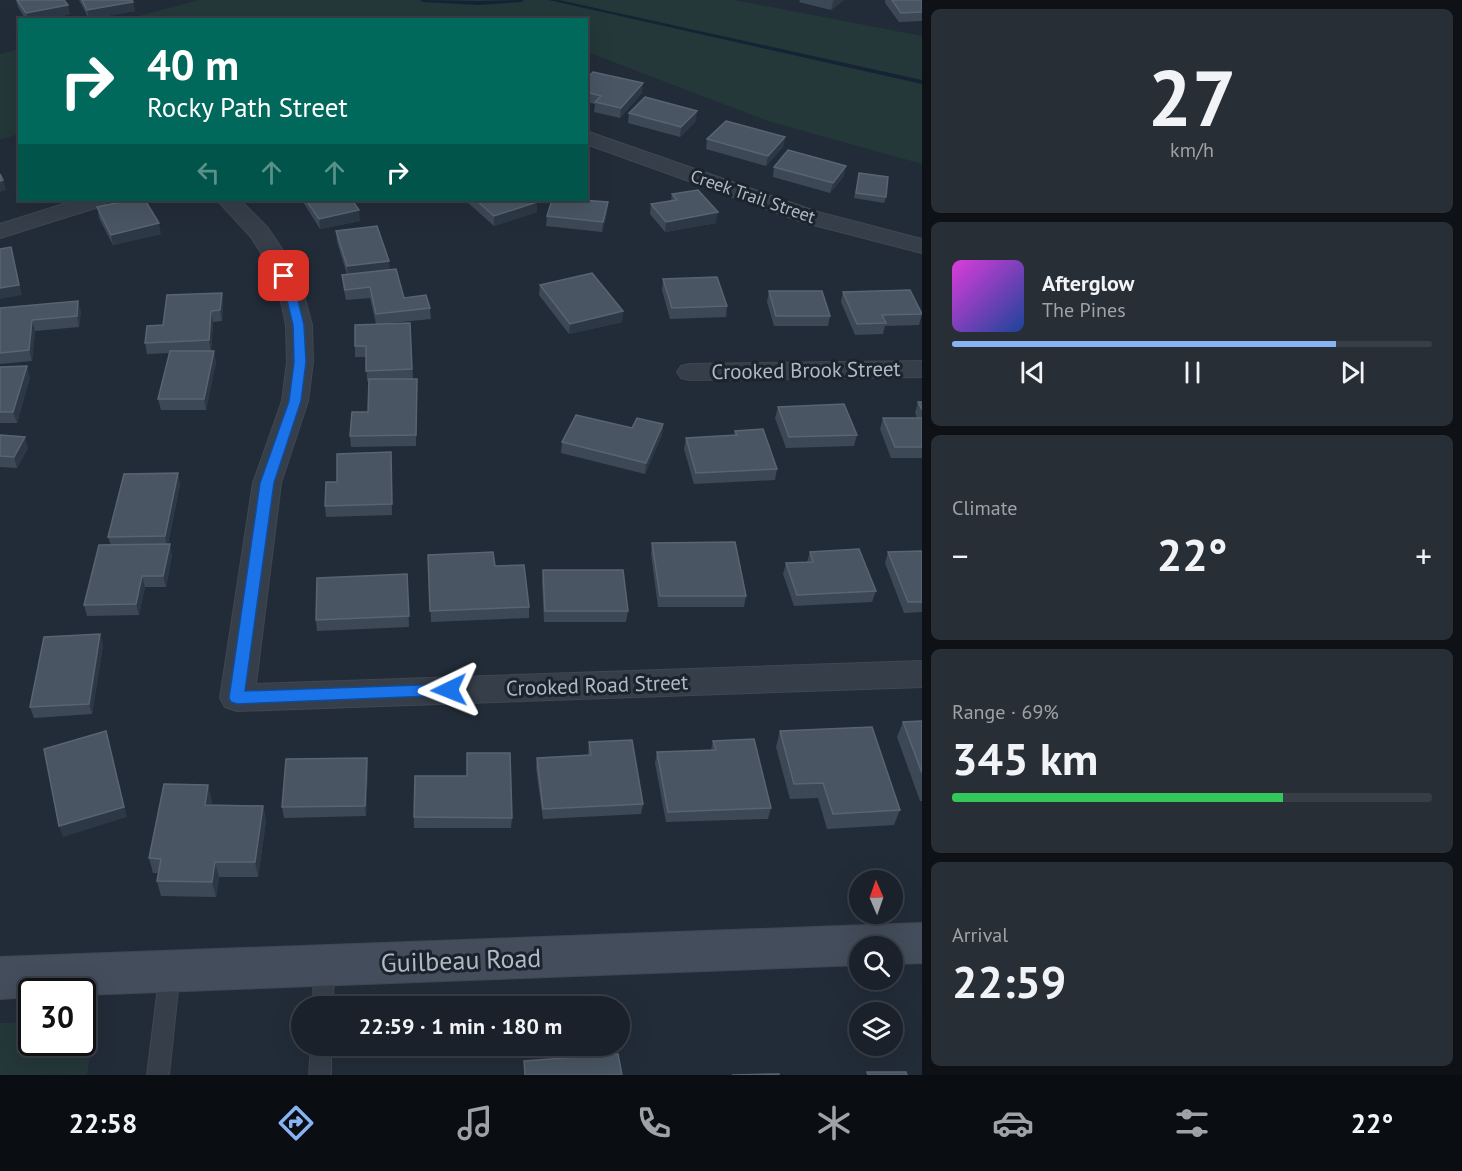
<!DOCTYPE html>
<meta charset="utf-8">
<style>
:root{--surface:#1a212a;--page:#272e36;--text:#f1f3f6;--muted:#9fa3a8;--line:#383e47;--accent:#87b3f3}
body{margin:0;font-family:"PT Sans",sans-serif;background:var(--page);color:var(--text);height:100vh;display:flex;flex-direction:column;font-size:22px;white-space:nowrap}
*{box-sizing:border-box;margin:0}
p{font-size:20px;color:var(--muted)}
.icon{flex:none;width:33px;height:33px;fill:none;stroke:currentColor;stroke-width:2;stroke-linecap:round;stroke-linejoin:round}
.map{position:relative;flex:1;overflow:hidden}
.sheet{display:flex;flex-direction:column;gap:9px;padding:9px;background:#0e1217;width:540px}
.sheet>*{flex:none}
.top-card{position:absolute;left:18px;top:18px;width:570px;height:183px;border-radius:0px;box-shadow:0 6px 24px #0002,0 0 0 2px var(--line);background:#00695c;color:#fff;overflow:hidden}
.needle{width:39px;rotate:358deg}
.fabs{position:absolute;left:849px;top:870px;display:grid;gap:12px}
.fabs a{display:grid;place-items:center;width:54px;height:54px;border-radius:50%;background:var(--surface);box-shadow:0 6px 24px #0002,0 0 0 2px var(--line);font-size:30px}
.speed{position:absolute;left:18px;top:978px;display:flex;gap:12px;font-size:30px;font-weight:700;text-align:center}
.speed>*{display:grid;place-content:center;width:78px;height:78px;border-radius:50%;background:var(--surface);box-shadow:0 6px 24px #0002,0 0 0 2px var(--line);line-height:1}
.speed .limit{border:3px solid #111;border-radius:9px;background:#fff;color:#111}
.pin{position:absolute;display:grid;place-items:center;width:51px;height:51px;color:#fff;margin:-26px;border-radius:12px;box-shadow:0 3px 9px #0006}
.me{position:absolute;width:66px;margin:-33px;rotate:268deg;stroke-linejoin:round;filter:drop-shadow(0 0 4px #0008)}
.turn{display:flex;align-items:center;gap:21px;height:126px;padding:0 30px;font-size:27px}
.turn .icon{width:78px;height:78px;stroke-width:2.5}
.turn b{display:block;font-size:42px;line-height:51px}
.lanes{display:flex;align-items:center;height:57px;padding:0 30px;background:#0003;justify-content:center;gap:30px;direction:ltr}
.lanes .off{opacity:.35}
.big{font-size:45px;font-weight:800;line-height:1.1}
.sheet .widget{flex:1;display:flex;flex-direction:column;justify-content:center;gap:9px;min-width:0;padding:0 21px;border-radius:9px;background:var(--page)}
.sheet .dial{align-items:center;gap:0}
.dial b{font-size:78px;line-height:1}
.song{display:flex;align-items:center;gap:18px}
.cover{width:72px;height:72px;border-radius:9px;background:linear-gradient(135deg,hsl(300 70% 55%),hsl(220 70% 35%))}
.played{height:6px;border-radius:3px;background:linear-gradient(90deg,var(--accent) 80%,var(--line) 80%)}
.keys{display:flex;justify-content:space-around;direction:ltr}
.heat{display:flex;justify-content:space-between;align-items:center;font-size:33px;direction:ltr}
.charge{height:9px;border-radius:4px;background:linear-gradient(90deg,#34c759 69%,var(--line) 0)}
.trip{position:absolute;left:291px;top:996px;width:339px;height:60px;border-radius:30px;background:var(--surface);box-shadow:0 6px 24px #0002,0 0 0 2px var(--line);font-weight:800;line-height:60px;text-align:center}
.menu{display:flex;height:96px;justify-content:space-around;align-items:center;background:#0a0d11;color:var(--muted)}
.menu .icon{width:42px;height:42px}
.menu .active{color:var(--accent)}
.menu b{font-size:27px;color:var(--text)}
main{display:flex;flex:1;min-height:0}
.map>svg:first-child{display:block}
</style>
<main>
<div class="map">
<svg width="922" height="1075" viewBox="0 0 922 1075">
<rect width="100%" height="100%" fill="#222c38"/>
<!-- green -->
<path fill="#243739" d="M199 0H734L922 36V164L768 121 587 52 586 20 127 19Z
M19 49V134L0 140V54Z
M83 1019H96L87 1075H0V1023L31 1022 32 1042H82Z"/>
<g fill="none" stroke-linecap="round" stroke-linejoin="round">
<!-- stream -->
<path fill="#162335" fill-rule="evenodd" d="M420 0 479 1 524 0 521 2 479 5 423 2Z
M549 0H559L922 80V84Z"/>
<!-- service casing -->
<g stroke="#3f4752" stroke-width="2">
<path id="service" d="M324 959 331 961 334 968 333 1006H313L314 968 317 961Z
M170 962 177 964 180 971 169 1075H147L160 971 163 964Z
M311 1046H331V1075H309Z"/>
</g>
<!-- minor casing -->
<g stroke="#3f4752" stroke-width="2">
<path id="minor" d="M586 131 818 212 922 239V253L802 222 586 144Z
M76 200H108L105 205 0 238V224Z
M217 200H240L268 228 290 261 303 292 312 325 313 362 308 401 281 483 256 684 922 661V687L237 711 225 707 220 698 253 483 282 401 287 362 286 325 279 292 266 261 251 237Z
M922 361V377L690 380 681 378 677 372 681 366 690 364Z"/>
</g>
<!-- secondary casing -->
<g stroke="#3f4752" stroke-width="2">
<path id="secondary" d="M922 923V963L892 964V946H860V965L82 995V992H32V997L0 999V957Z"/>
</g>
<!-- service -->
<use href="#service" fill="#353e49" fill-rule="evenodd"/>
<!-- minor -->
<use href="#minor" fill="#353e49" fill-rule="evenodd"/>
<!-- secondary -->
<use href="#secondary" fill="#444d5b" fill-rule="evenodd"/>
</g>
<!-- wall -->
<path fill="#3d4857" d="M16 0H64L70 14 43 20H26L18 7Z
M79 0H132L135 11 89 19Z
M800 0H844L831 10 799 2Z
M885 0H922V21L899 22 885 3Z
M586 79 642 93 620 118 594 112 595 104 586 102Z
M629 113 696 121 680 137 628 123Z
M785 137 783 147 766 166 706 149 707 139Z
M774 167 844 176 830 193 773 177Z
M859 173 886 197 884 203 854 198Z
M672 194 716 223 665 232 650 214 651 204 671 200Z
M302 200H352L360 221 320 229 303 202Z
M466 200H534L537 202V212L494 226 466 201Z
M97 207 161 234 113 245 99 218Z
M607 213 602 232 546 226 547 216Z
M336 231 390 270 404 298 430 308 431 319 391 323H410L413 379 417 390 416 446 351 447 350 436 368 412 369 381H367L366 357H355V346L376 324 370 298 346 300 343 286 342 275 347 274 337 242Z
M663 279 727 306 726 317 670 319 662 290Z
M540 285 623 311 622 322 569 334 539 295Z
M769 291 830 316 828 326H774L767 302Z
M843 292 922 314 919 325 885 326 883 334 855 335 841 302Z
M222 293 223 303 222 321 213 322 211 351 216 362 206 410H161L158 399 170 353 147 354 145 343 163 325Z
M0 308 81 311 79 327 35 331 32 361 0 364Z
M0 367 30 377 17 423H0Z
M918 402H922V458H891L880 429 883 418H917L915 413Z
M778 407 857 435 854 446 786 448 775 418Z
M663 424 662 435 645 474 561 453 562 442 632 428Z
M735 431 777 469 775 480 694 484 684 449 686 438 734 435Z
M0 435 28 448 17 468 0 467Z
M391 452 392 515 326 517 325 506 337 482Z
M180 484 168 544 172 555 166 587H145L139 615 87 616 84 605 111 545 108 537Z
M652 543 746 596 744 607H658L651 554Z
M922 551V612L904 613 885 563 888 552Z
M810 552 876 591 872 602 794 606 783 574 786 563 807 562Z
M428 555 495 566 529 607V618L431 622Z
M543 570 628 611 626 622H544L542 581Z
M407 574 409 627 317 631 316 620Z
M100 634 103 645 92 714 34 718 30 707Z
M922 721V801H920L897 737 903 722Z
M780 731 900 810 894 825 827 829 818 798 790 799 776 747Z
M713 741 771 808 768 819 666 822 655 763 657 752 711 750Z
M589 742 643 804 641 814 543 819 536 768 537 758 588 755Z
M367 758 368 768 366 816 284 818 282 807Z
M212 800 211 805 263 806 266 821 258 877H219L216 897 161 896 157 881 158 873H153L149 858Z
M414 817 512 818 511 828H414Z"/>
<!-- shaded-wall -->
<path fill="#2d3846" d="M834 0H844L831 10 833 1Z
M133 2 135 11 89 19 87 10Z
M68 5 70 14 43 20H28L26 13Z
M643 83 642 93 620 118 621 108Z
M697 111 696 121 680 137 681 127Z
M785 137 783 147 766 166 768 156Z
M846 166 844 176 830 193 833 183Z
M3 180 6 190 0 192V181Z
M537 202V212L494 226V216Z
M608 202 607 213 602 232 603 222Z
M359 210 360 221 320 229 319 219Z
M718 212 716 223 665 232 666 222Z
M159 223 161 234 113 245 111 235Z
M11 247 22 295 0 299V288Z
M389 261 390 272 348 277 347 266Z
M222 293 223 303 222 321 220 310Z
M78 301 81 311 79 327 77 316Z
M211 311 213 322 211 351 209 340Z
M623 311 622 322 569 334 570 324Z
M32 320 35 331 32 361 29 350Z
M214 351 216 362 206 410 204 399Z
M27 366 30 377 17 423 13 412Z
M663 424 662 435 645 474 646 463Z
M25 437 28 448 17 468 14 457Z
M178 473 180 484 167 547 165 536Z
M170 544 172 555 166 587 163 576Z
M142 576 145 587 139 615 136 604Z
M100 634 103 645 92 714 89 704Z
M106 731 127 817 63 837 59 826Z
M367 758 368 768 366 816 365 806Z
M208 785 212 800 208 820 205 805Z
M263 806 266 821 258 877 255 862Z
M215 862 219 877 216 897 212 882Z"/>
<!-- building -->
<path fill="#495563" stroke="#596472" stroke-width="1.5" d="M17 0H64L68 5 26 13Z
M82 0H132L133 2 87 10Z
M892 0H922V12L901 13Z
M593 72 643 83 621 108 595 102 601 96 586 92V79Z
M645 97 697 111 681 127 629 113Z
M726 121 785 137 768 156 707 139Z
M788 150 846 166 833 183 774 167Z
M859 173 888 177 886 197 856 193Z
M0 174 3 180 0 181Z
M698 190 718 212 666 222 651 204 677 200 672 194Z
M130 200H145L159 223 111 235 97 207Z
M306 200H352L359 210 319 219Z
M476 200H534L537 202 494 216Z
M552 200H581L608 202 603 222 547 216Z
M377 226 389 261 347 266 336 231Z
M11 247 19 285 0 288V249Z
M396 269 404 298 426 295 430 308 376 314 370 287 345 290 342 275Z
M592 273 623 311 570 324 540 285Z
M717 277 727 306 672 308 663 279Z
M910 290 922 314 882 315 886 323 857 324 843 292Z
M769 291H822L830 316H776Z
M222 293 220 310 211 311 209 340 145 343 147 326 163 325 167 295Z
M78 301 77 316 32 320 29 350 0 353V308Z
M410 323 412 369 366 371V346H355V325Z
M170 351H214L204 399H158Z
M27 366 13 412H0V367Z
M369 379H417L416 435 350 436 352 412H368Z
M918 402H922V410Z
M844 404 857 435 789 437 778 407Z
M576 415 632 428 637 418 663 424 646 463 562 442Z
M883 418H922V447H895Z
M763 429 777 469 696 473 686 438 737 435 735 431Z
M0 435 25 437 14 457 0 456Z
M391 452 392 504 325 506 326 482H337V454Z
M178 473 165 536 108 537 124 474Z
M735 542 746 596H660L652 543Z
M170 544 163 576H142L136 604 84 605 99 545Z
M859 549 876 591 797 595 786 563 813 562 810 552Z
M922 551V602H908L888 552Z
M493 552 495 566 524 565 529 607 430 611 428 555Z
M543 570H623L628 611H545Z
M407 574 409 616 316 620 317 578Z
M100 634 89 704 30 707 44 637Z
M922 721V773L903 722Z
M872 727 900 810 833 814 823 783 794 784 780 731Z
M106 731 124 807 59 826 44 749Z
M754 739 771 808 668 812 657 752 716 750 713 741Z
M632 740 643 804 543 809 537 758 591 755 589 742Z
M467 753H510L512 818 414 817 415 776H467Z
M367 758 365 806 282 807 286 759Z
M164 784 208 785 205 805 263 806 255 862H215L212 882 157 881 161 859 149 858Z
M618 1054 622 1075H525L524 1061Z
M867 1072H906L907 1075H868Z
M779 1074V1075H732Z"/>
<!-- route -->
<path fill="#1a73e8" stroke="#114b97" stroke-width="1.5" d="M284 273 290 276 296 292 304 325 306 362 301 401 274 483 245 691 449 684 455 686 457 690 455 695 237 704 231 702 229 698 260 483 289 401 294 362 293 325 285 292 279 276Z"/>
<g text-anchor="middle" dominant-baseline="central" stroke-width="6" stroke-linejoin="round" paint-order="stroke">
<!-- far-street labels -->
<g font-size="18" fill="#b0b9c5" stroke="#1b232d">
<text transform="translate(753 196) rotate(19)">Creek Trail Street</text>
</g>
<!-- street labels -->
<g font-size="21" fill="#b0b9c5" stroke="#1b232d">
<text transform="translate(806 370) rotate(-1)">Crooked Brook Street</text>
<text transform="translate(597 685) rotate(-2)">Crooked Road Street</text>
</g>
<!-- near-street labels -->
<g font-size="26" fill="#b0b9c5" stroke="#1b232d">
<text transform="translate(461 960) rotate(-2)">Guilbeau Road</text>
</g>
</g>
</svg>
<div class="fabs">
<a><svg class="needle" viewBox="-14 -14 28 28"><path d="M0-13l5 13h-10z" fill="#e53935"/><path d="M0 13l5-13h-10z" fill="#9fa3a8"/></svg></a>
<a><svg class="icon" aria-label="search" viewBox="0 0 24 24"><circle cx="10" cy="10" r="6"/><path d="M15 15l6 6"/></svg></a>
<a><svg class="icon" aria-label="layers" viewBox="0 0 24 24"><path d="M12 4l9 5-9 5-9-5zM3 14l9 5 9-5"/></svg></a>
</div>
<div class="speed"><div class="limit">30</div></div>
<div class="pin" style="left:284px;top:276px;background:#d93025"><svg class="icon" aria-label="arrive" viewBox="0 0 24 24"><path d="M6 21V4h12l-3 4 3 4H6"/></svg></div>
<svg class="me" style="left:449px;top:690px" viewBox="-20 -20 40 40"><path d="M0-17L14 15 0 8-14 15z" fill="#1a73e8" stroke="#fff" stroke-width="4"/></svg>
<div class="trip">22:59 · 1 min · 180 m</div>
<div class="top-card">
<div class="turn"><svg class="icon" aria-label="right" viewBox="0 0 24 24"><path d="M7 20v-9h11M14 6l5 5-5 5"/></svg><div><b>40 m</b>Rocky Path Street</div></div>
<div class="lanes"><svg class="icon off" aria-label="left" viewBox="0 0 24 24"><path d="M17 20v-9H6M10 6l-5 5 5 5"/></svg><svg class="icon off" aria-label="ahead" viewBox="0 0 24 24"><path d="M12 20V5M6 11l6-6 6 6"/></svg><svg class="icon off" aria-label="ahead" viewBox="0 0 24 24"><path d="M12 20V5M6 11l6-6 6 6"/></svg><svg class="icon" aria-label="right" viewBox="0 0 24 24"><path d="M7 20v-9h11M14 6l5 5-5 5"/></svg></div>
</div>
</div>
<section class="sheet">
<div class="widget dial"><b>27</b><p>km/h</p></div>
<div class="widget">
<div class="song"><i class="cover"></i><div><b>Afterglow</b><p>The Pines</p></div></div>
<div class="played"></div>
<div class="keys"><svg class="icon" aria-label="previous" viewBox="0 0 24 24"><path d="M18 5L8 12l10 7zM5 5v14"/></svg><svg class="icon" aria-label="pause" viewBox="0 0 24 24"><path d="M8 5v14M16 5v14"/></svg><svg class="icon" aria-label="next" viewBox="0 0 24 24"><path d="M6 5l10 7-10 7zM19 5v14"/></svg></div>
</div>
<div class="widget"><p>Climate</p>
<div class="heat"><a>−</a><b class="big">22°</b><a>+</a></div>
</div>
<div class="widget"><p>Range · 69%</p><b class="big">345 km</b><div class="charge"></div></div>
<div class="widget"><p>Arrival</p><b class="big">22:59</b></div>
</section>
</main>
<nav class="menu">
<b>22:58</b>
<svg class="icon active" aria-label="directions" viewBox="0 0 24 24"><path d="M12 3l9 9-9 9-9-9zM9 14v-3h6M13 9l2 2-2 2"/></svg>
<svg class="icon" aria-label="music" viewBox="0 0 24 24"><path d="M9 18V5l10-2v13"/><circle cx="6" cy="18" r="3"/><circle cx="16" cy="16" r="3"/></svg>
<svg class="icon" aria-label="phone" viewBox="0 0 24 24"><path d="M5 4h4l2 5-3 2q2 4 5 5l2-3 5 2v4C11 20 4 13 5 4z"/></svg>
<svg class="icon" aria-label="climate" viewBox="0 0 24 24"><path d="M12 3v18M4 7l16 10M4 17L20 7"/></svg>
<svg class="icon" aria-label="car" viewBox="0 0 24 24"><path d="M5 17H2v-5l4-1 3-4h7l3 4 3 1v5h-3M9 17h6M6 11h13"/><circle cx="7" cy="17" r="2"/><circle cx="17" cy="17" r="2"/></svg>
<svg class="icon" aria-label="filters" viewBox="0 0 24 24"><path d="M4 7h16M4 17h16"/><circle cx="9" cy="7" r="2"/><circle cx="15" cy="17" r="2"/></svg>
<b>22°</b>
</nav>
